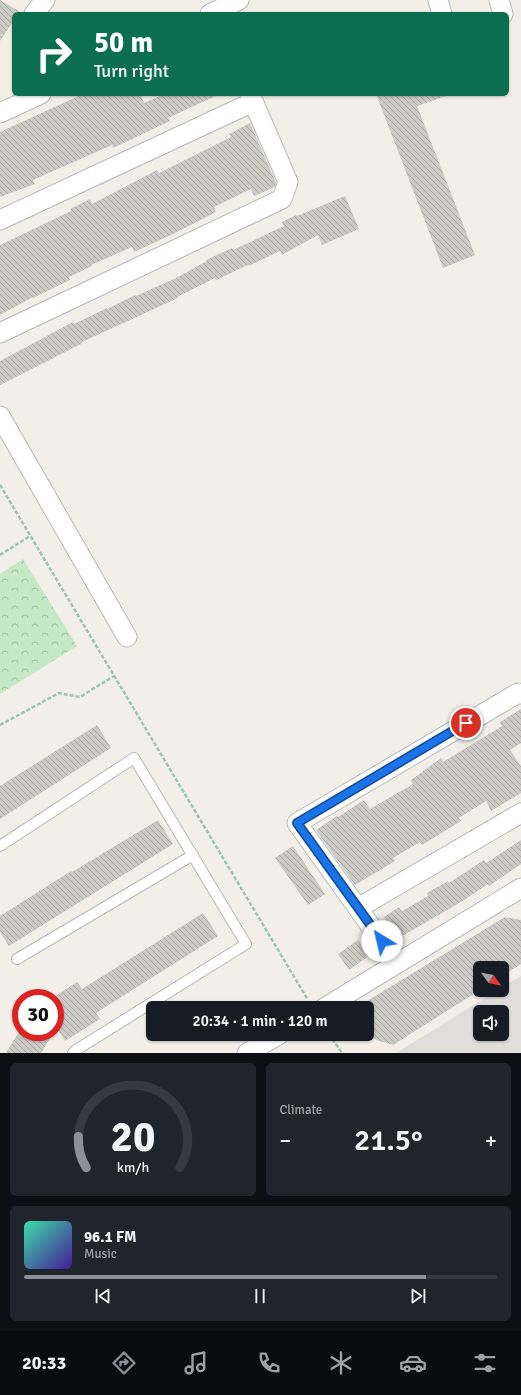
<!DOCTYPE html>
<meta charset="utf-8">
<style>
:root{--surface:#171b24;--page:#20242c;--text:#f1f3f6;--muted:#9ea1a6;--line:#363941;--accent:#8c9099}
body{margin:0;font-family:Signika,sans-serif;background:var(--page);color:var(--text);height:100vh;display:flex;flex-direction:column;font-size:15px;white-space:nowrap}
*{box-sizing:border-box;margin:0}
p{font-size:13px;color:var(--muted)}
.icon{flex:none;width:22px;height:22px;fill:none;stroke:currentColor;stroke-width:2;stroke-linecap:round;stroke-linejoin:round}
.map{position:relative;height:1053px;overflow:hidden}
.side{display:flex;flex-direction:column;gap:10px;padding:10px;background:#0d0f14;flex:1}
.side>*{flex:none}
.banner{position:absolute;left:12px;top:12px;width:497px;height:84px;border-radius:6px;box-shadow:0 1px 3px #0004;background:#0b6e4f;color:#fff;overflow:hidden}
.needle{width:26px;rotate:122deg}
.tools{position:absolute;left:473px;top:961px;display:grid;gap:8px}
.tools a{display:grid;place-items:center;width:36px;height:36px;border-radius:6px;background:var(--surface);box-shadow:0 1px 3px #0004;font-size:20px}
.speed{position:absolute;left:12px;top:989px;display:flex;gap:8px;font-size:20px;font-weight:700;text-align:center}
.speed>*{display:grid;place-content:center;width:52px;height:52px;border-radius:50%;background:var(--surface);box-shadow:0 1px 3px #0004;line-height:1}
.speed .limit{border:6px solid #d22;background:#fff;color:#111}
.pin{position:absolute;display:grid;place-items:center;width:34px;height:34px;color:#fff;margin:-17px;border:2px solid #fff;border-radius:50%;box-shadow:0 1px 4px #0007}
.me{position:absolute;width:44px;margin:-22px;rotate:324deg;stroke-linejoin:round;filter:drop-shadow(0 0 3px #0008)}
.turn{display:flex;align-items:center;gap:14px;height:84px;padding:0 16px;font-size:18px}
.turn .icon{width:52px;height:52px;stroke-width:2.5}
.turn b{display:block;font-size:28px;line-height:34px}
.big{font-size:30px;font-weight:600;line-height:1.1}
.side .card{flex:1;display:flex;flex-direction:column;justify-content:center;gap:6px;min-width:0;padding:0 14px;border-radius:6px;background:var(--page)}
.side .dial{align-items:center;gap:0}
.dial svg{height:104px;overflow:visible;fill:none;stroke:var(--line);stroke-width:7;stroke-linecap:round;text-anchor:middle}
.dial text{fill:var(--text);stroke:none}
.song{display:flex;align-items:center;gap:12px}
.cover{width:48px;height:48px;border-radius:6px;background:linear-gradient(135deg,hsl(160 70% 55%),hsl(260 70% 35%))}
.played{height:4px;border-radius:2px;background:linear-gradient(90deg,var(--accent) 85%,var(--line) 85%)}
.keys{display:flex;justify-content:space-around;direction:ltr}
.heat{display:flex;justify-content:space-between;align-items:center;font-size:22px;direction:ltr}
.side .tiles{flex:1;display:grid;gap:10px;grid-template-columns:1fr 1fr}
.card:last-child{grid-column:span 2}
.trip{position:absolute;left:146px;top:1001px;width:228px;height:40px;border-radius:6px;background:var(--surface);box-shadow:0 1px 3px #0004;font-weight:600;line-height:40px;text-align:center}
.tabs{display:flex;height:64px;justify-content:space-around;align-items:center;background:#090b0e;color:var(--muted)}
.tabs .icon{width:28px;height:28px}
.tabs .on{color:var(--accent)}
.tabs b{font-size:18px;color:var(--text)}
.map>svg:first-child{display:block}
</style>
<div class="map">
<svg width="521" height="1053" viewBox="0 0 521 1053">
<defs>
<pattern id="park-crowns" width="20" height="18" patternUnits="userSpaceOnUse"><rect width="20" height="18" fill="#c5e8c5"/><path d="M2 6a3 3 0 1 1 6 0M12 15a3 3 0 1 1 6 0" fill="none" stroke="#a3c0a4"/></pattern>
<pattern id="building-back-hatch" width="6" height="6" patternUnits="userSpaceOnUse"><rect width="6" height="6" fill="#cccac5"/><path d="M-1 5l2 2M0 0l6 6M5-1l2 2" fill="none" stroke="#a9a8a4"/></pattern>
</defs>
<rect width="100%" height="100%" fill="#f1efe8"/>
<!-- industrial -->
<path fill="#e0deda" fill-rule="evenodd" d="M521 976V1053H396L498 990H502V987ZM480 1012H502V1034H480Z"/>
<!-- park -->
<path fill="url(#park-crowns)" d="M23 559 77 646 0 694V574Z"/>
<!-- building -->
<path fill="url(#building-back-hatch)" d="M0 0 20 12 18 14H14V20L0 41Z
M83 94H140L144 103 164 94H220L168 118 170 121 113 148 112 145 33 180 35 184 0 197V132Z
M376 94H445L446 96 417 106 475 255 443 268Z
M250 123 276 183 275 187 254 196 251 189 214 207 216 212 175 233 134 252 132 247 91 265 92 266 69 277 70 280 33 298V297L0 315V245L71 211 70 209 90 199 92 204 157 170 159 173 231 137 229 134Z
M345 196 359 229 322 245 318 235 282 255 280 251 249 266 248 265 216 280 215 278 177 297 178 298 82 342 83 343 0 385V361L73 322 74 324 107 308V309L135 295 136 296 176 278 207 261 206 260 232 248 233 250 284 226 282 222 296 215 297 216Z
M521 709V743L510 750 521 766V793L491 811 486 801 459 818 461 821 422 845 420 842 393 858 395 861 355 885 316 830 337 816 338 817 364 800 370 809 413 784 411 780 441 758 443 762 502 726 500 722Z
M97 725 111 748 0 819V786Z
M158 820 173 844 9 946 0 932V916L71 871 72 872Z
M521 840V864L489 886 488 884 461 902 397 939 384 917 399 907 402 911 428 896 427 893 448 881 449 883 484 860 486 863Z
M293 846 325 894 308 905 275 858Z
M203 913 218 936 96 1013 100 1019 65 1041 55 1024V996L77 982 82 989Z
M505 917 521 920V964L502 976V968H480V990L393 1045 376 1040 367 1032V1001Z
M358 940 369 956 349 970 338 954Z
M19 1032H54L41 1053H6Z"/>
<g fill="none" stroke-linecap="round" stroke-linejoin="round">
<!-- service casing -->
<g stroke="#b5b8bc" stroke-width="12">
<path id="service" d="M0 846 134 758 246 944 76 1050 73 1053
M17 959 193 855"/>
</g>
<!-- minor casing -->
<g stroke="#b5b8bc" stroke-width="21">
<path id="minor" d="M438 0 442 14
M499 0 503 14
M34 14 45 0
M210 14 239 0
M0 113 41 94
M0 220 253 102
M0 333 282 199 288 182 250 94
M0 416 127 637
M358 908 521 813
M397 963 297 823 518 693 521 694
M324 1008 521 888
M247 1053 280 1034"/>
</g>
<!-- path -->
<path stroke="#9cc7a9" stroke-width="2.5" stroke-dasharray="4 2" stroke-linecap="butt" d="M0 485 308 1000
M0 555 30 536
M0 725 59 693 80 697 114 676
M329 1034 342 1053"/>
<!-- service -->
<use href="#service" stroke="#fff" stroke-width="10"/>
<!-- minor -->
<use href="#minor" stroke="#fff" stroke-width="19"/>
</g>
<g fill="none" stroke-linecap="round" stroke-linejoin="round">
<!-- route casing -->
<g stroke="#114b97" stroke-width="10">
<path id="route" d="M382 941 297 823 466 723"/>
</g>
<!-- route -->
<use href="#route" stroke="#1a73e8" stroke-width="7"/>
</g>
</svg>
<div class="tools">
<a><svg class="needle" viewBox="-14 -14 28 28"><path d="M0-13l5 13h-10z" fill="#e53935"/><path d="M0 13l5-13h-10z" fill="#9ea1a6"/></svg></a>
<a><svg class="icon" aria-label="sound" viewBox="0 0 24 24"><path d="M4 9h4l5-4v14l-5-4H4zM17 9q2 3 0 6"/></svg></a>
</div>
<div class="speed"><div class="limit">30</div></div>
<div class="pin" style="left:466px;top:723px;background:#d93025"><svg class="icon" aria-label="arrive" viewBox="0 0 24 24"><path d="M6 21V4h12l-3 4 3 4H6"/></svg></div>
<svg class="me" style="left:382px;top:941px" viewBox="-20 -20 40 40"><circle r="19" fill="#fff"/><path d="M0-13L10 11 0 6-10 11z" fill="#1a73e8"/></svg>
<div class="trip">20:34 · 1 min · 120 m</div>
<div class="banner">
<div class="turn"><svg class="icon" aria-label="right" viewBox="0 0 24 24"><path d="M7 20v-9h11M14 6l5 5-5 5"/></svg><div><b>50 m</b>Turn right</div></div>
</div>
</div>
<section class="side">
<div class="tiles">
<div class="card dial"><svg viewBox="0 0 100 80">
<path d="M14 69A42 42 0 1 1 86 69"/>
<path d="M14 69A42 42 0 0 1 8 45" stroke="#8c9099"/>
<text x="50" y="56" font-size="32" font-weight="700">20</text>
<text x="50" y="72" font-size="11">km/h</text>
</svg></div>
<div class="card"><p>Climate</p>
<div class="heat"><a>−</a><b class="big">21.5°</b><a>+</a></div>
</div>
<div class="card">
<div class="song"><i class="cover"></i><div><b>96.1 FM</b><p>Music</p></div></div>
<div class="played"></div>
<div class="keys"><svg class="icon" aria-label="previous" viewBox="0 0 24 24"><path d="M18 5L8 12l10 7zM5 5v14"/></svg><svg class="icon" aria-label="pause" viewBox="0 0 24 24"><path d="M8 5v14M16 5v14"/></svg><svg class="icon" aria-label="next" viewBox="0 0 24 24"><path d="M6 5l10 7-10 7zM19 5v14"/></svg></div>
</div>
</div>
</section>
<nav class="tabs">
<b>20:33</b>
<svg class="icon on" aria-label="directions" viewBox="0 0 24 24"><path d="M12 3l9 9-9 9-9-9zM9 14v-3h6M13 9l2 2-2 2"/></svg>
<svg class="icon" aria-label="music" viewBox="0 0 24 24"><path d="M9 18V5l10-2v13"/><circle cx="6" cy="18" r="3"/><circle cx="16" cy="16" r="3"/></svg>
<svg class="icon" aria-label="phone" viewBox="0 0 24 24"><path d="M5 4h4l2 5-3 2q2 4 5 5l2-3 5 2v4C11 20 4 13 5 4z"/></svg>
<svg class="icon" aria-label="climate" viewBox="0 0 24 24"><path d="M12 3v18M4 7l16 10M4 17L20 7"/></svg>
<svg class="icon" aria-label="car" viewBox="0 0 24 24"><path d="M5 17H2v-5l4-1 3-4h7l3 4 3 1v5h-3M9 17h6M6 11h13"/><circle cx="7" cy="17" r="2"/><circle cx="17" cy="17" r="2"/></svg>
<svg class="icon" aria-label="filters" viewBox="0 0 24 24"><path d="M4 7h16M4 17h16"/><circle cx="9" cy="7" r="2"/><circle cx="15" cy="17" r="2"/></svg>
</nav>
